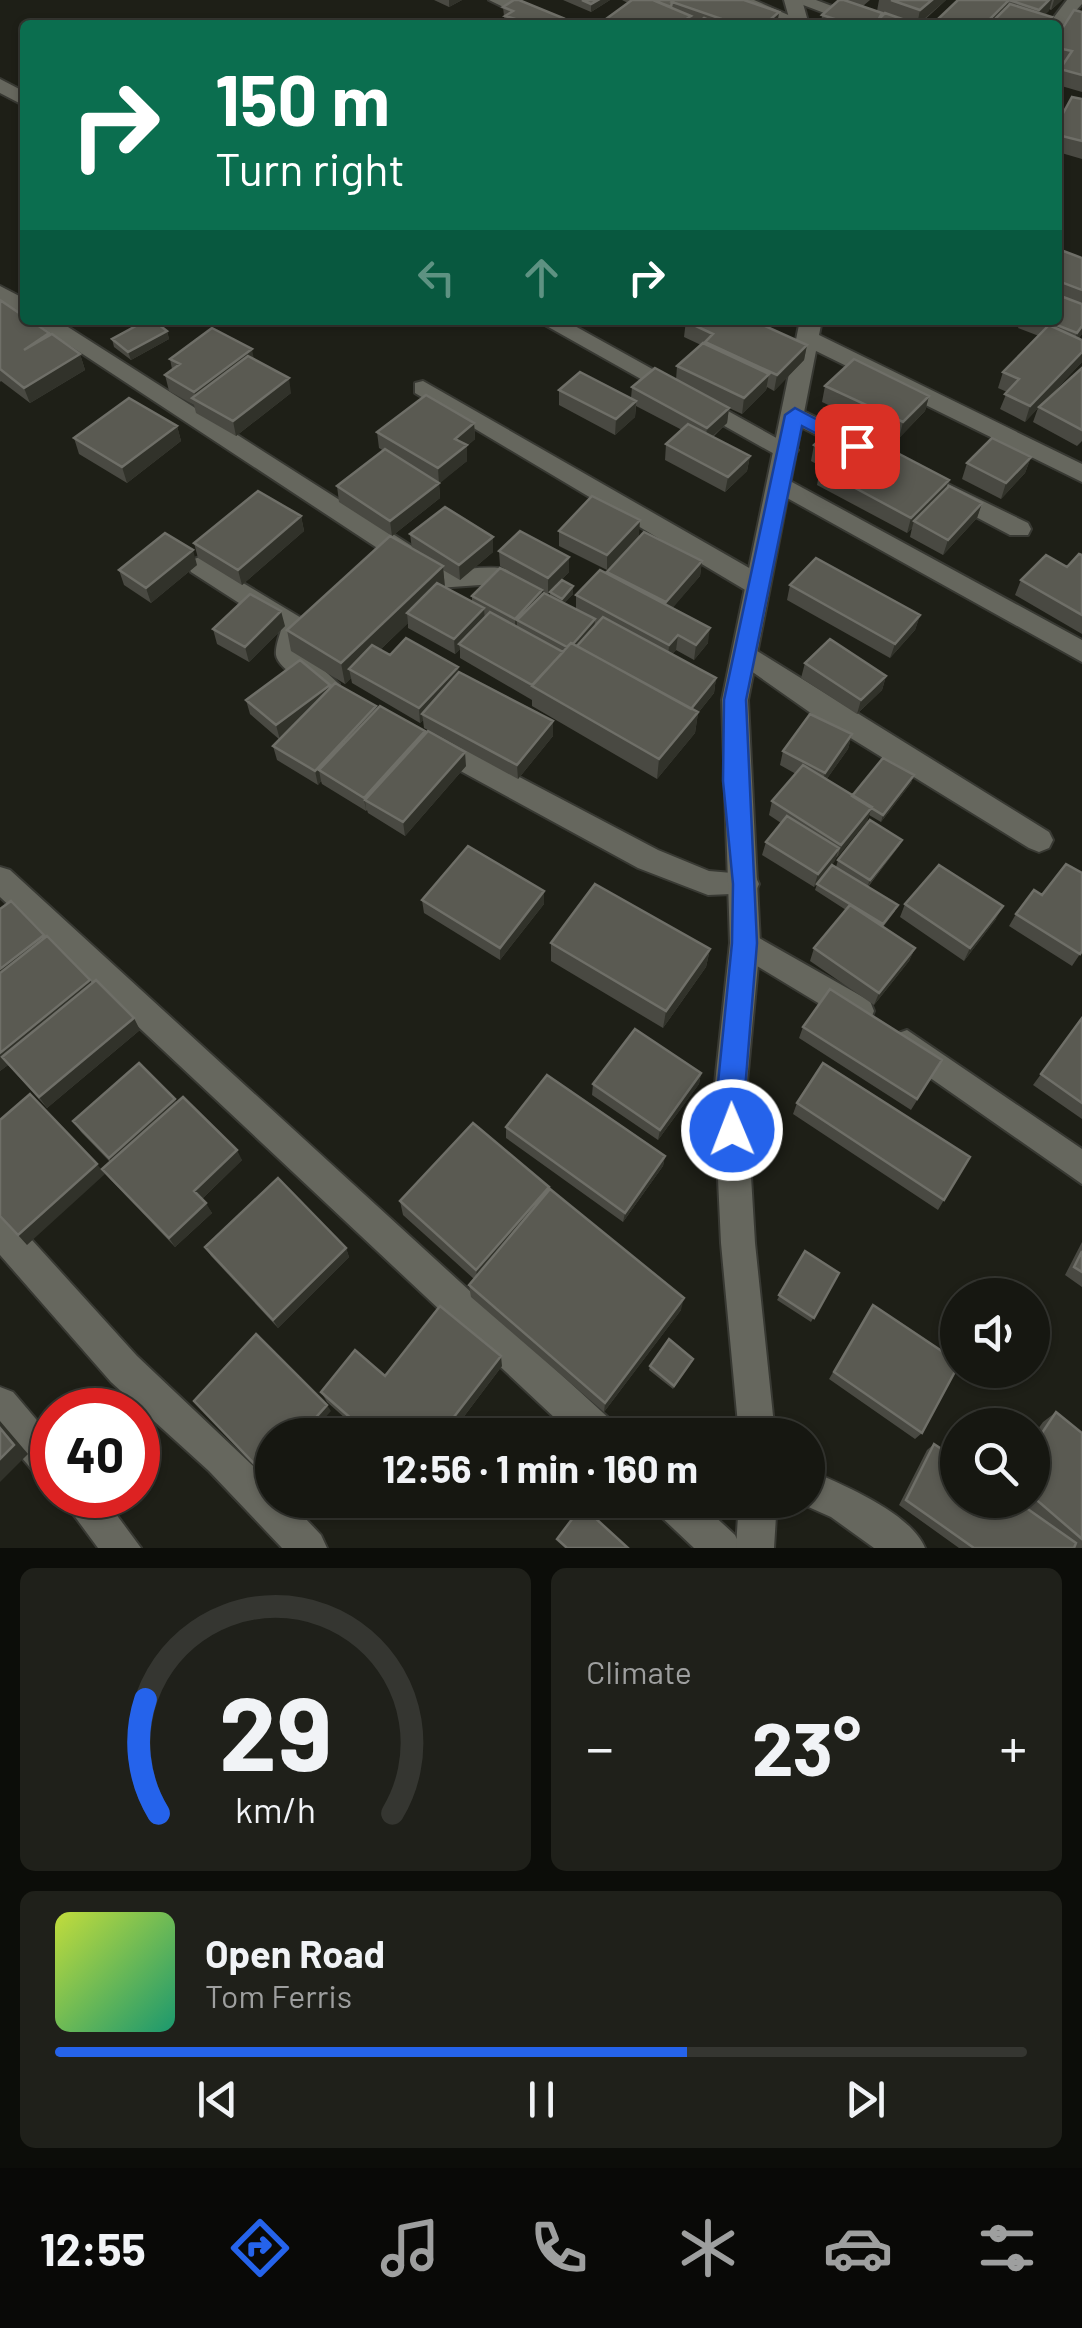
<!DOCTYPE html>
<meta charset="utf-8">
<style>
:root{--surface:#161711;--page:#1f201a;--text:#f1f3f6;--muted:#9e9f9f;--line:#353631;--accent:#2563eb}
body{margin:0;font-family:Barlow,sans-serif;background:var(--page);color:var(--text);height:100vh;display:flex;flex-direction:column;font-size:38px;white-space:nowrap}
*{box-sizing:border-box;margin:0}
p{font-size:32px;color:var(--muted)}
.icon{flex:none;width:55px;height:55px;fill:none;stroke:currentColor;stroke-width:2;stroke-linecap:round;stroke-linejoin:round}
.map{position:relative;height:1548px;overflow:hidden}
.drawer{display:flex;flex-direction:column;gap:20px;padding:20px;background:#0c0d09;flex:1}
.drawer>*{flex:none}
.banner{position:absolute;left:20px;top:20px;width:1042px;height:305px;border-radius:10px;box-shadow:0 2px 8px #0004,0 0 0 2px var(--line);background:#0b6e4f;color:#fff;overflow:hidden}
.tools{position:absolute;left:940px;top:1278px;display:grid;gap:20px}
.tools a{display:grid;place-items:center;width:110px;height:110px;border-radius:50%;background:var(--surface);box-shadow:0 2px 8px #0004,0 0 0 2px var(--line);font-size:50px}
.speed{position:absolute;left:30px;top:1388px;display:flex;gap:20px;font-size:50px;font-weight:700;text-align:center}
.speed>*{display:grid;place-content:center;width:130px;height:130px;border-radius:50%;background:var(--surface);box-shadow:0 2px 8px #0004,0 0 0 2px var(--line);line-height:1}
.speed .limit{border:15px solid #d22;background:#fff;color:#111}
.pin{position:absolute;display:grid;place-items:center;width:85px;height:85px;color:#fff;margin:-42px;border-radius:20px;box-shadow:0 5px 15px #0006}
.me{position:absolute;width:110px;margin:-55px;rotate:359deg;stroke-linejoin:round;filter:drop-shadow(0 0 8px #0008)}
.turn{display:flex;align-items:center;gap:35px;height:210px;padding:0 30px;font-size:45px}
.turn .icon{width:130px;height:130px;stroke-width:2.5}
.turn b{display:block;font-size:70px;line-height:85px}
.lanes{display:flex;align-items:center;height:95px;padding:0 30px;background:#0003;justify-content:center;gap:50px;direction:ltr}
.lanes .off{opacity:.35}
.big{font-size:75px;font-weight:700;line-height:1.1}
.drawer .card{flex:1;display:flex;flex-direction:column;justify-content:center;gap:15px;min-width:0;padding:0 35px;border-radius:15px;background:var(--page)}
.drawer .dial{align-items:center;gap:0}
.dial svg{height:260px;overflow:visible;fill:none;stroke:var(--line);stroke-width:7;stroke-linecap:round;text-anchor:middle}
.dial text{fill:var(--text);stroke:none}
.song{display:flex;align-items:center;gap:30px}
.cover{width:120px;height:120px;border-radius:15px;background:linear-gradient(135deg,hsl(70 70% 55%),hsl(160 70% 35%))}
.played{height:10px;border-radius:5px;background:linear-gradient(90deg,var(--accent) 65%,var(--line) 65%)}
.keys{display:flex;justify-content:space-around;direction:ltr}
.heat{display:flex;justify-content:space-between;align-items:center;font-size:55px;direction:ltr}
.drawer .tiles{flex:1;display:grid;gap:20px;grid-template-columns:1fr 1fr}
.card:last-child{grid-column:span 2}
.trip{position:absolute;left:255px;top:1418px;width:570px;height:100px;border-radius:50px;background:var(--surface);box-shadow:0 2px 8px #0004,0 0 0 2px var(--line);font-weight:700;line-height:100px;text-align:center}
.tabs{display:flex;height:160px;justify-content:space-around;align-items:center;background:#090907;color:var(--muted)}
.tabs .icon{width:70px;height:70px}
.tabs .on{color:var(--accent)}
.tabs b{font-size:45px;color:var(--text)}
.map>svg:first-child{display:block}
</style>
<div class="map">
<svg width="1082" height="1548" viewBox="0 0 1082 1548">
<rect width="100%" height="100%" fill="#1e1f17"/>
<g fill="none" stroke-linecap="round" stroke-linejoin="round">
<!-- minor casing -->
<g stroke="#383933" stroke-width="4">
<path id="minor" d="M489 0H512L564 25H540Z
M730 0H754L809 24 787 25Z
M790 0H816L882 25H856Z
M1067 0H1082V4L1058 30V25H1048Z
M0 79 25 92V106L0 93Z
M0 286 25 299V316L0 303Z
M31 320H57L451 571C479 568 518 560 537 588L524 597 494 584 438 588Z
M536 320H564L798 450 794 456H778Z
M423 381 765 577 768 584 765 591H747L415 393V383Z
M795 407 913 464 917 470 905 478 897 476 787 420 784 415Z
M779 475 1082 640V662L771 489 767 483Z
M948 484 1028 523 1031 529 1028 535H1010L940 498 936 492 940 486Z
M200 557 303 619 307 626 303 651 339 684 335 691C321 696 278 670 276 655 275 648 279 637 281 630L191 572 188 566 191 560Z
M746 644 1049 832 1053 840 1049 848 1039 852 1029 848 815 716 737 661 733 654 737 647Z
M434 732 658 850 709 871 755 875 759 884 755 893 708 895 638 868 424 751 420 743 424 735Z
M0 867 10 870 613 1422 618 1435H573L0 897Z
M745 930 870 1001 874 1011 870 1021 859 1025 848 1021 734 952 730 943 734 934Z
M907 1030 1082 1149V1184L896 1054 891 1044 896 1034Z
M0 1213 12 1218 137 1356 272 1484V1500H288L321 1535 327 1548H282L209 1471 111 1382 0 1255Z
M0 1387 13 1392 52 1438V1483L39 1478 0 1432Z
M808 1470C842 1484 911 1513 925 1548H874L831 1517 795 1501 808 1500Z
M59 1495H102L141 1548H98Z
M651 1500H697L735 1535 741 1548H694L657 1513Z"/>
</g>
<!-- tertiary casing -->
<g stroke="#383933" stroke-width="4">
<path id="tertiary" d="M784 0H802L809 25H791Z
M800 320H822L819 335 1082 464V482L816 351 748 700 760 943 746 1093 755 1243 775 1435H739L721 1243 714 1093 730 943 722 700Z
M739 1500H777L774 1548H736Z"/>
</g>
<!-- minor -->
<use href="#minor" fill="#66675e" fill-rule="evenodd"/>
<!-- tertiary -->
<use href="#tertiary" fill="#66675e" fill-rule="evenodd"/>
</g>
<!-- wall -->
<path fill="#494942" d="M434 0H462L449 7Z
M563 0H610L591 12Z
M622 0H744L779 12 777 25H602V22L628 3Z
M837 0H870L863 6 877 11 879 0H946L919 25H821L822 15 838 1Z
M958 0H1062L1051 10 1049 9 1045 15 1052 17 1050 25H937L938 19Z
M503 7 563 18V25H505Z
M1082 12V92L1058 85V78L1062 66 1058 65V35Z
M1082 99V159L1058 152V116L1061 117Z
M1058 249 1082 258V334L1078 339 1082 340V362L1044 402 1082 368V441L1077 446 1033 422 1038 408 1025 422 1000 409 1007 392 998 388 1003 372 1039 336 1018 328 1021 320H1058Z
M0 300 50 335 80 354 85 370 30 403 1 381 0 382Z
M685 320H752L807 345 804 360 774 391 767 387 766 390 742 414 729 408 727 423 713 437 750 456 747 471 725 492 665 460 666 444 682 430 636 406 635 417 615 435 559 405V390L631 398 632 387 676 380 677 366 701 345 684 337 686 320Z
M167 331 169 339 131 360 114 347 112 339Z
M254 358 291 393 236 436 196 413 194 405 169 391 165 375 172 369 170 359Z
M825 386 929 396 925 411 899 438 822 402Z
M474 423 475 439 467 446V461L439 483 440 498 392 536 339 502 337 486 384 451 379 448 377 432Z
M177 426 181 441 127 483 79 454 74 438Z
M814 445 872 455 982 503 977 518 943 555 910 537 912 528 907 533 817 485 820 469 822 467 811 461Z
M1031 457 1025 473 1001 499 962 479 967 463Z
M301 516 304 531 242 585 198 558 194 543Z
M559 531 639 536 607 570 559 546Z
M410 534 493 552 460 580 443 570 445 587 472 601V596L542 590V594L550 596V592L573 594 564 603 576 609V595L607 574V572L702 561 700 576 672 608 708 643 694 660 676 650 672 654 716 678 714 693 698 713 695 733 657 779 532 706V700L460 658V649L455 654 408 628V623L380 650 390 655 459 672 553 721V736L518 779 424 728 423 720 420 723 352 683 351 678 345 684 291 651 287 630 412 549Z
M499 551 569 557V572L548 594 500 566Z
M1082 555V634L1015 595 1021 580 1067 567Z
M197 565 151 603 124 585 119 570Z
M790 585 920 615 915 630 890 658 787 600Z
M285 626 249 662 217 644 213 629Z
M805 663 886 676 882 690 857 714 801 678Z
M330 685 331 687 425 731V734L466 766 405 836 368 813 367 810 366 811 322 784 321 781 318 785 277 760 273 746 280 740 250 714 246 700Z
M852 734 848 749 826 780 852 796 914 775 911 783 881 822 869 815 867 821 836 858 832 865 836 867 838 860 902 840 899 846 868 887 895 911 883 927 915 948 909 961 874 1005 810 961 814 948 846 910 815 890 817 884 814 887 762 855 766 842 781 823 769 815 772 801 796 774 780 765 783 751Z
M544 891V904L500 960 424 913 422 900Z
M905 904 996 919 964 961 900 917Z
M0 909 46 937 140 1030 47 1108 8 1065 0 1071Z
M1016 914 1082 951 1072 966 1009 926Z
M551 943 710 949 706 967 663 1028 551 961Z
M1082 1018V1119L1033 1085Z
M803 1027 942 1060 911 1110 799 1038Z
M701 1073 699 1084 658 1140 592 1095 593 1084Z
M177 1102 242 1160 202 1199 212 1213 175 1247 110 1179 102 1169 110 1162 81 1132 73 1121Z
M797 1103 944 1200 938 1210 793 1114Z
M506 1127 665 1156 663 1166 623 1222 506 1138Z
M549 1191 681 1310 604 1412 471 1297 469 1285 474 1279 403 1215 400 1201Z
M1082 1242V1287L1065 1275Z
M205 1247 346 1248 349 1257 278 1328 211 1256Z
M805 1251 839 1273 811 1322 777 1300Z
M873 1305 922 1433 915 1439 829 1379Z
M693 1359 673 1389 649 1370 650 1366Z
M502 1366 450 1435H364L327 1402 321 1392 385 1376Z
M1056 1412 1082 1433V1548H959L899 1505 927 1450 934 1444 1015 1500H1032V1437L1043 1422Z"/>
<!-- shaded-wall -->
<path fill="#31322a" d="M449 0H462L449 7Z
M598 0H610L591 12V4Z
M932 0H946L917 25 920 10Z
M1009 0 1005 15 996 25H984Z
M1049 0H1052L1049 11 1035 25 1039 10Z
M1054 0H1062L1051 10Z
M779 12 777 25H764Z
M691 16 690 25H677Z
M1082 326V334L1072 348 1077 333Z
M167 331 169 339 131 360 128 352Z
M807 345 804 360 774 391 777 375Z
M252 349 255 365 197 400 194 392Z
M1082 352V362L1025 422 1030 406Z
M80 354 85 370 30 403 24 388Z
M769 374 766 390 742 414 744 398Z
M289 378 291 393 236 436 233 421Z
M929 396 925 411 899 438 903 422Z
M636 401 635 417 615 435 616 419Z
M729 408 727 423 705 443 707 428Z
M474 423 475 439 467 446V461L439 484 438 468 455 439Z
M177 426 181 441 127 483 122 467Z
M750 456 747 471 725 492 728 477Z
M1031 457 1025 473 1001 499 1006 483Z
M949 480 944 495 914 521 912 528 907 533 911 518Z
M439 483 440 498 392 536 390 521Z
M982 503 977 518 943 555 948 540Z
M301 516 304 531 242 585 238 570Z
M640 520 639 536 607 570V555Z
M493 537V552L460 580 459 565Z
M193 550 197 565 151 603 146 588Z
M569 557V572L548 594V578Z
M702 561 700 576 665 617 666 602Z
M443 566 445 588 407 613 408 623 356 673 349 669 351 678 345 684 341 663Z
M573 586V594L562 606V599Z
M542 590V605L517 620V632L515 634V619Z
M484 608 485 623 459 644 460 649 455 654 454 639Z
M281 611 285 626 249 662 245 647Z
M920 615 915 630 890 658 895 644Z
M595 619 594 634 579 651 569 648Z
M710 628 708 643 694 660 696 645Z
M678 635 676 650 668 659 669 645Z
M458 667 459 681 422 714 423 720 420 723 419 708Z
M886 676 882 690 857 714 861 700Z
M716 678 714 693 698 713 695 733 657 779 659 759 688 712Z
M330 685 333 700 280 740 276 725Z
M376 706 378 721 319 770 321 781 318 785 315 771Z
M553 721V736L518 779 517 765Z
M425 731 426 745 365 800 366 811 364 798Z
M852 734 848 749 821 787 825 773Z
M465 752 466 766 405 836 403 822Z
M914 775 911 783 881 822 883 815Z
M872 807 867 821 837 858 841 845Z
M902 840 899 846 867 887 870 880Z
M839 848 835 861 814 887 818 874Z
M544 891V904L500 960V948Z
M1003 906 996 919 964 961 970 948Z
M44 935 51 947 0 988V969Z
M915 948 909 961 874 1005 879 993Z
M710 949 706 967 663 1028 666 1011Z
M90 980 97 992 2 1057 8 1065 0 1071V1053Z
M134 1018 140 1030 47 1108 39 1097Z
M701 1073 699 1084 658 1140 660 1130Z
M175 1099 181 1110 116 1168 109 1158Z
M237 1150 242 1160 200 1201 194 1191Z
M665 1156 663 1166 623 1222 625 1213Z
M97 1164 105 1174 27 1245 18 1235Z
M549 1187 548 1201 478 1282 476 1270Z
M206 1203 212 1213 175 1247 169 1238Z
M346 1248 349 1257 278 1328 273 1320Z
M684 1298 681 1310 604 1412 605 1403Z
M501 1356 502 1366 450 1435H440Z
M327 1405 331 1411 310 1435H300Z
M0 1421 28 1454 0 1482Z
M272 1466V1478L270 1480 265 1475Z"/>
<!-- building -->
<path fill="#5a5a52" stroke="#6f6f68" stroke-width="2.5" d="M514 0H519L563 18 553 25H535L505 16 513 11 503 7Z
M582 0H598L591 4Z
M632 0H653L691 16 677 25H661L656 23 653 25H607L602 22Z
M653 0H675L672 2 671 7Z
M675 0H744L779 12 764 25H739L672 2Z
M839 0H844L882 13 878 20 885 13 919 25H853L822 15Z
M891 0H932L920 10Z
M958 0H1004H1003H1049L1039 10 1009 0 984 25H956L938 19Z
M1010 4 1052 17 1044 25H989Z
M1074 10 1082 12V75L1060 69 1072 51 1058 48V35Z
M704 18 720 25H695Z
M1072 97 1082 99V141L1058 135V116L1061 117Z
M1058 249 1082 258V290L1058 281Z
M1058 295 1082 304V326L1077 333 1044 320H1058Z
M0 300 25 317V320H30L49 333 24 350 52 334 80 354 24 388 0 369Z
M147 320H153L167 331 128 352 112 339Z
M687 320H752L807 345 777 375 705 342 713 334 685 321Z
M1049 325 1082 340V352L1030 406 1005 394 1019 379 1003 372Z
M212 328 252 349 194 392 165 375 180 364 170 359Z
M703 343 769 374 744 398 677 366Z
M248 356 289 378 233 421 192 398Z
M854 359 929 396 903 422 825 386Z
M655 368 729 408 707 428 632 387Z
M1082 368V430L1039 407Z
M580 372 636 401 616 419 559 390Z
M426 395 474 423 455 439 467 445 438 468 377 432Z
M129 398 177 426 122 467 74 438Z
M688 424 750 456 728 477 666 444Z
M828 432 872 455 882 445 949 480 911 518 820 469 834 456 814 445Z
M992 438 1031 457 1006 483 967 463Z
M385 449 439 483 390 521 337 486Z
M949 486 982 503 948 540 914 521Z
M258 491 301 516 238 570 194 543Z
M592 496 640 520 607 555 559 531Z
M445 507 493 537 459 565 410 534Z
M520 531 569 557 548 578 499 551Z
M644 532 702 561 666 602 607 572Z
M165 533 193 550 146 588 119 570Z
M390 536 443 566 341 663 287 630Z
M1079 554 1082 555V615L1021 580 1046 555 1067 567Z
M816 558 920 615 895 644 790 585Z
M500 568 542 590 515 619 472 596Z
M600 570 710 628 696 645 678 635 669 645 576 595Z
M562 580 573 586 562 599 550 592Z
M437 583 484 608 454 639 407 613Z
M544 593 595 619 573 644 571 643 567 647 517 620Z
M250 594 281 611 245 647 213 629Z
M490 612 563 652 532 685 459 644Z
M603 617 716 678 691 709 577 646Z
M406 638 458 667 419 708 349 669 372 645 390 655Z
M830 639 886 676 861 700 805 663Z
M571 643 698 712 659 759 532 686Z
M300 660 330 685 276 725 246 700Z
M459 672 553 721 517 765 422 714Z
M335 683 376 706 315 771 273 746Z
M380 706 425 731 364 798 319 770Z
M810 714 852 734 825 773 783 751Z
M428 731 465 752 403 822 365 800Z
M883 758 914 775 883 815 852 796Z
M803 765 872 807 841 845 772 801Z
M787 816 839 848 818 874 766 842Z
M870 820 902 840 870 880 838 860Z
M468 846 544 891 500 948 422 900Z
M1066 864 1082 873V951L1080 954 1016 914 1034 890 1042 895Z
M832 865 898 905 883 924 817 884Z
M939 865 1003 906 970 948 905 904Z
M595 884 710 949 666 1011 551 943Z
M11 901 44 935 0 969V909Z
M850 905 915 948 879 993 814 948Z
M47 936 90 980 0 1053V973Z
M96 980 134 1018 39 1097 2 1057Z
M830 989 942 1060 917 1099 803 1027Z
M1082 1018V1103L1041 1074Z
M635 1029 701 1073 660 1130 593 1084Z
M139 1063 175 1099 109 1158 73 1121Z
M823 1063 970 1157 944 1200 797 1103Z
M547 1075 665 1156 625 1213 506 1127Z
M30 1094 97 1164 18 1235 0 1216V1120Z
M183 1097 237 1150 194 1191 206 1203 169 1238 102 1169Z
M473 1123 549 1187 476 1270 400 1201Z
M278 1178 346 1248 273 1320 205 1247Z
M550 1189 684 1298 605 1403 469 1285Z
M805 1251 839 1273 814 1318 779 1295Z
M1082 1251V1272L1074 1267Z
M873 1305 958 1362V1366L922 1433 834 1372Z
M440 1306 501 1356 440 1435H370L321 1392 355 1350 385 1376Z
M256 1334 327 1405 300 1435H272V1466L265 1475 194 1401Z
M669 1339 693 1359 674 1386 650 1366Z
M1056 1412 1082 1433V1539L1032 1496V1448Z
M0 1428 14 1445 0 1459Z
M934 1444 958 1460V1500H1015L1076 1543 1074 1548H974L906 1500Z
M582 1506 628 1548H567L557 1539Z"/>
<!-- route -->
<path fill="#2563eb" stroke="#184099" stroke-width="2.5" d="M795 408 867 446 864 451H850L802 426 746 700 757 943 741 1139 732 1143 723 1139 717 1093 732 943 733 884 723 781 724 700 785 415Z"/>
</svg>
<div class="tools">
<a><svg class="icon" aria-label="sound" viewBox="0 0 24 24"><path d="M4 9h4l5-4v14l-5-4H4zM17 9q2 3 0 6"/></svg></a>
<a><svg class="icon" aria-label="search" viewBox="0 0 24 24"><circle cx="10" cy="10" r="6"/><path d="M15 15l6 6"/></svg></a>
</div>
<div class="speed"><div class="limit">40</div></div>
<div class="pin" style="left:857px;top:446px;background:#d93025"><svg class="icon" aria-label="arrive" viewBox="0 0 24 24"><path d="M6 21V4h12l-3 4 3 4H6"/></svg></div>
<svg class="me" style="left:732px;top:1130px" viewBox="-20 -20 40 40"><circle r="17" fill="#2563eb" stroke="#fff" stroke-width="3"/><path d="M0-11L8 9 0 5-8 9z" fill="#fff"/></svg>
<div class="trip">12:56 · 1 min · 160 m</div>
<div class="banner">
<div class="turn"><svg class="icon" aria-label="right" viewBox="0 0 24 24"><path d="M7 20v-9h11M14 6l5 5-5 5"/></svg><div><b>150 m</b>Turn right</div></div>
<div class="lanes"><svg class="icon off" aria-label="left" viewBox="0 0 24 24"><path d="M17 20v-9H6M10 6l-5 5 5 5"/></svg><svg class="icon off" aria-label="ahead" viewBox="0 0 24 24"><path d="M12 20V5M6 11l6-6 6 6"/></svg><svg class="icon" aria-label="right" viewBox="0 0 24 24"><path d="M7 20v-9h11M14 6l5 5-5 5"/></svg></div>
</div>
</div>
<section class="drawer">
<div class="tiles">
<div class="card dial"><svg viewBox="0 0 100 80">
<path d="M14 69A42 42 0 1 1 86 69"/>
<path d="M14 69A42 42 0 0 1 10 34" stroke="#2563eb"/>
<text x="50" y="56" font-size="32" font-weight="700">29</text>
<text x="50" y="72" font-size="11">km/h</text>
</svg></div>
<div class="card"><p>Climate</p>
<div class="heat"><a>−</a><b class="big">23°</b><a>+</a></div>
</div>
<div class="card">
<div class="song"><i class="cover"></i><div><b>Open Road</b><p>Tom Ferris</p></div></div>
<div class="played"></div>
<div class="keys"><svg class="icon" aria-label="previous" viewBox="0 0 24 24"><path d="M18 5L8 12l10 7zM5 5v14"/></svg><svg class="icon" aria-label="pause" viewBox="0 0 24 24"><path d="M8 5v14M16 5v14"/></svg><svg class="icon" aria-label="next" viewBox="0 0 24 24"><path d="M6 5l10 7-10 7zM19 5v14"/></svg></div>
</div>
</div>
</section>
<nav class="tabs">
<b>12:55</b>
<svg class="icon on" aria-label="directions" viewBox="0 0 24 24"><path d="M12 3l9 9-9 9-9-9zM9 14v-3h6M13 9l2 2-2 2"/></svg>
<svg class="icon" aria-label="music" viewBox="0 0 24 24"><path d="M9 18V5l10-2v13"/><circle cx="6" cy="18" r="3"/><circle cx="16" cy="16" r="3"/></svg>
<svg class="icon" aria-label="phone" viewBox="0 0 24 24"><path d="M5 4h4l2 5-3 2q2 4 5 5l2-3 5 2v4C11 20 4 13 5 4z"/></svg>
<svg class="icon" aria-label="climate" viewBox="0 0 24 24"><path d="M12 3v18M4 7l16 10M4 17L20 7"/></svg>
<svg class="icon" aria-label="car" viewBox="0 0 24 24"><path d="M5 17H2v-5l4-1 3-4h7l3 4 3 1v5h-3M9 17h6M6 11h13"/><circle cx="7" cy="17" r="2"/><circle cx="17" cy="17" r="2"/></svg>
<svg class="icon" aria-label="filters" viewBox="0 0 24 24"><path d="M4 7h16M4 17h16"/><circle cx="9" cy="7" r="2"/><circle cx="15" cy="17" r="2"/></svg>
</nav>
